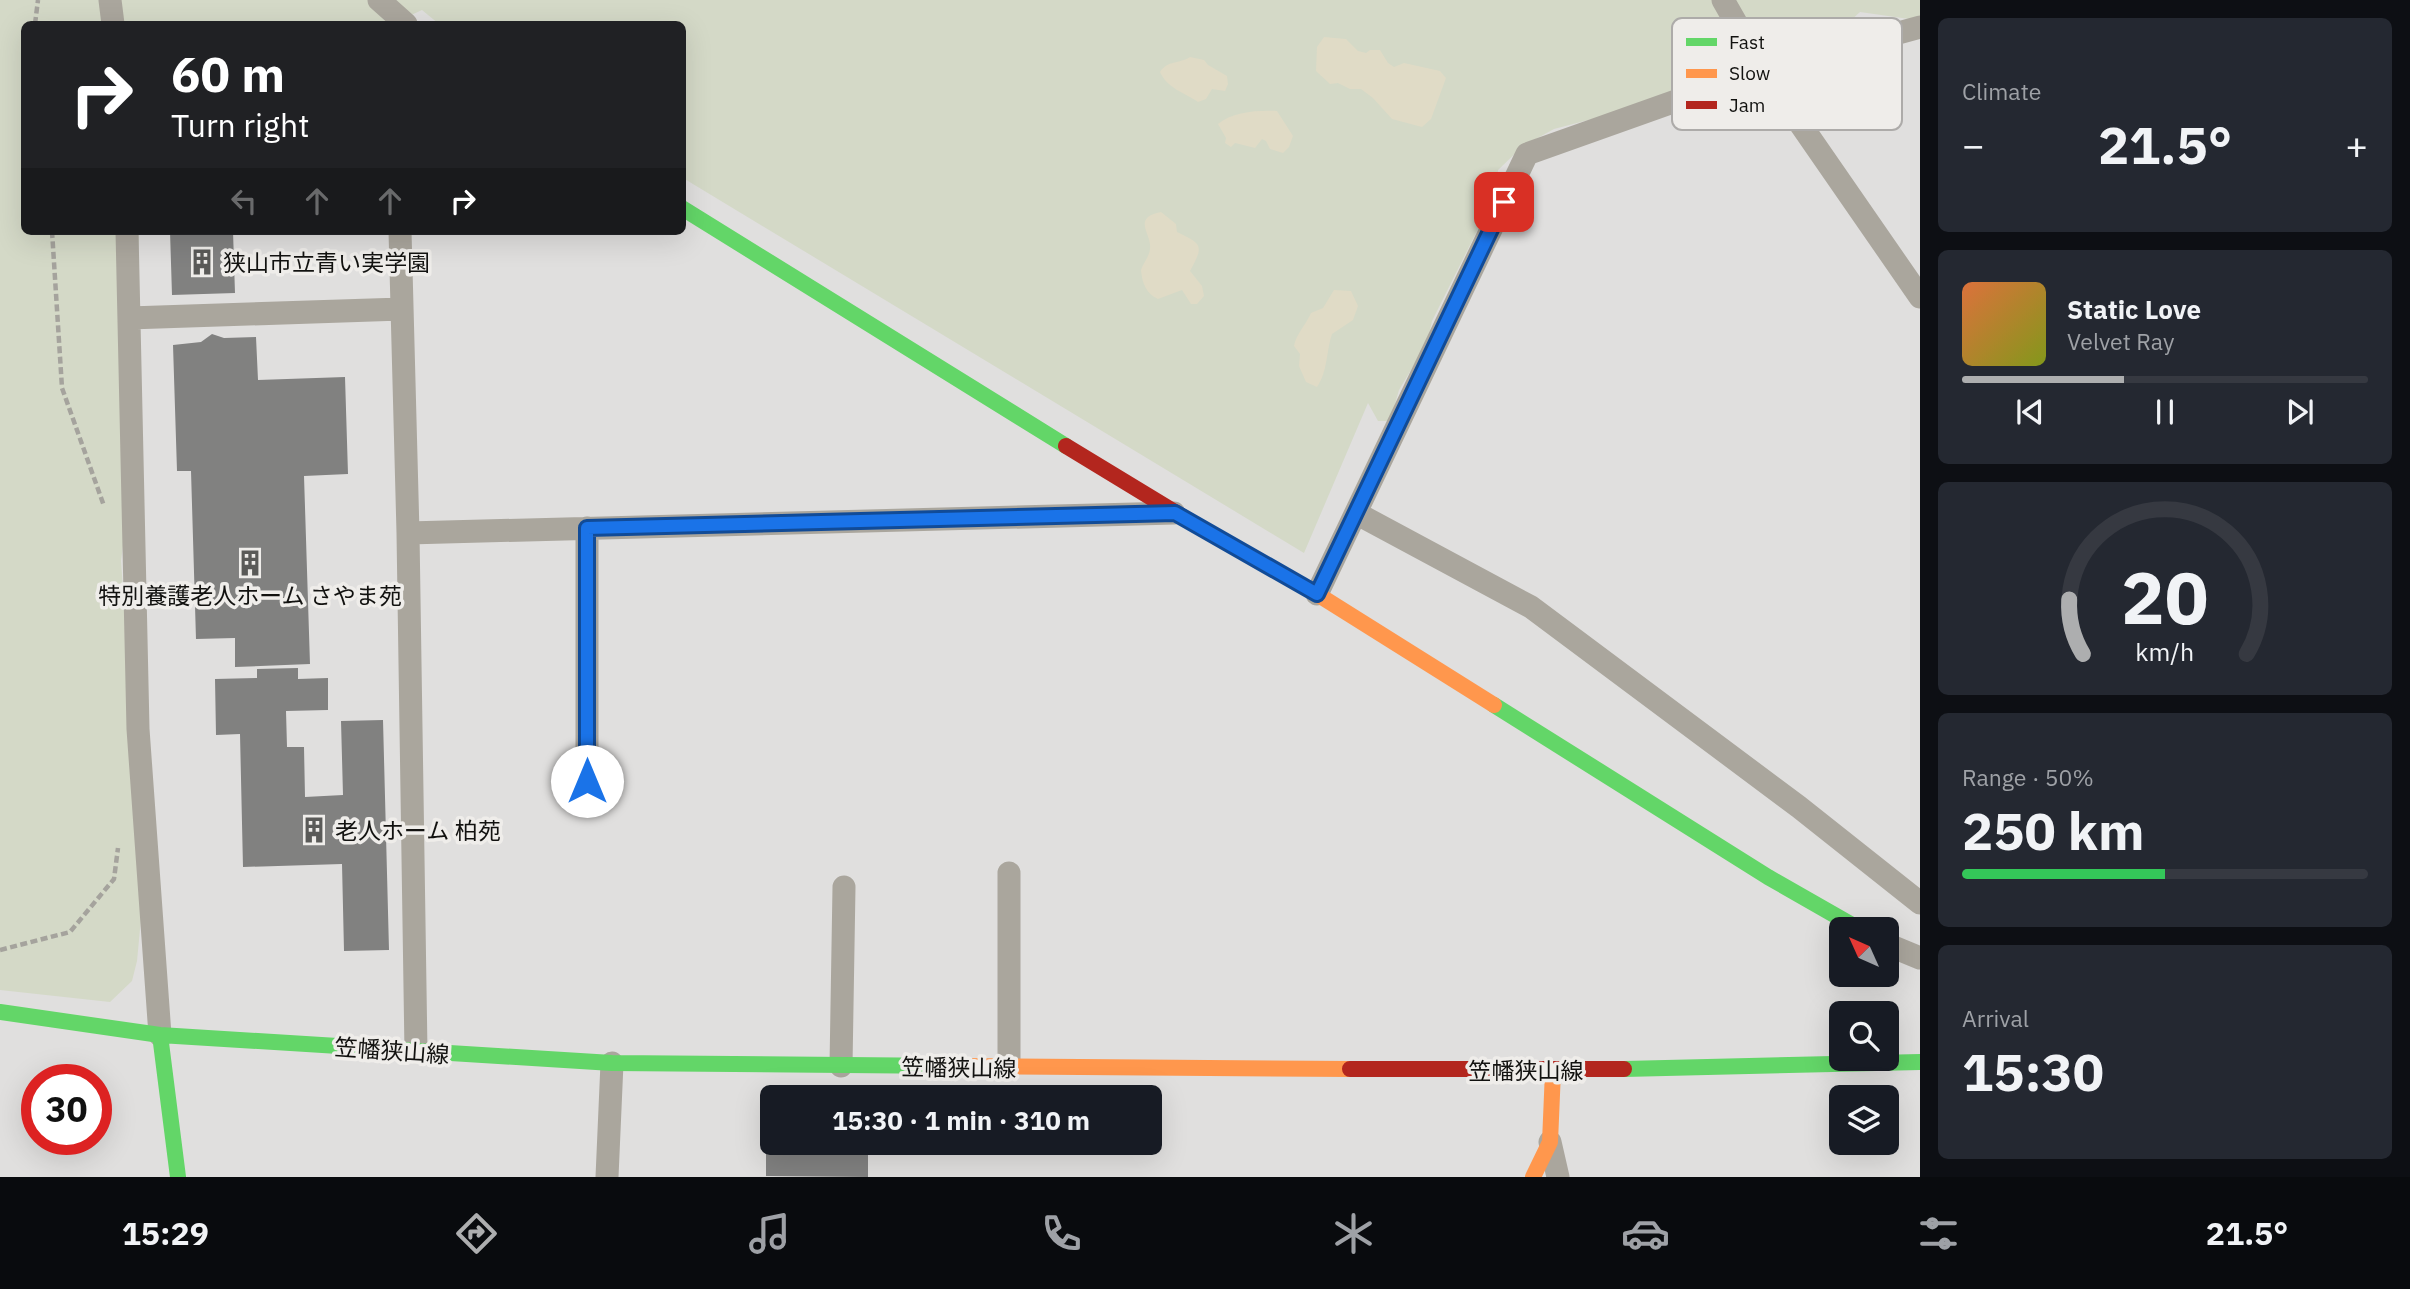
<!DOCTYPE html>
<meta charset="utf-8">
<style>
:root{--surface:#171b24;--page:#242831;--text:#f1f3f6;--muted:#9ea1a6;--line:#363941;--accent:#adaeaf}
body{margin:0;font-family:"IBM Plex Sans","Noto Sans JP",sans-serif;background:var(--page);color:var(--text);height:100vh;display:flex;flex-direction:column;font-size:26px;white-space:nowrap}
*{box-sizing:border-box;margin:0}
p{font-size:23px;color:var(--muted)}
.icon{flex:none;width:38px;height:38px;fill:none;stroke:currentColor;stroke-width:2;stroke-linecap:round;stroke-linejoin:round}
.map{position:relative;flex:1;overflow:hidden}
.details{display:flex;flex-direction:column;gap:18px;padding:18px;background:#0d0f14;width:490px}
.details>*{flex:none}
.guide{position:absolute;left:21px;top:21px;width:665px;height:214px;border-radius:10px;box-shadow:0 7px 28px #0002;background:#202124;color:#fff;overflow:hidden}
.needle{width:46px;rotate:315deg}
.fabs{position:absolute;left:1829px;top:917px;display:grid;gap:14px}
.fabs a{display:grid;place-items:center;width:70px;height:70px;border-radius:10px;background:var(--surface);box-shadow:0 7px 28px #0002;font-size:35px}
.speed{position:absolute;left:21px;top:1064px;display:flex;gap:14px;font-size:35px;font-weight:700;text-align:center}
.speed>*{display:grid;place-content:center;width:91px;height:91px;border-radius:50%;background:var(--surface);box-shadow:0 7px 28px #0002;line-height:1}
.speed .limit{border:10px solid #d22;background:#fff;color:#111}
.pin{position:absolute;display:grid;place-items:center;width:60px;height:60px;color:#fff;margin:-30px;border-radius:14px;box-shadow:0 4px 10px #0006}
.me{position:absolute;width:77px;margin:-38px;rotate:0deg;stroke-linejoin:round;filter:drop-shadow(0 0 5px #0008)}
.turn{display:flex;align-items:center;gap:24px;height:147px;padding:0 35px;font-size:32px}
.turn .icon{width:91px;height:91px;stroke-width:2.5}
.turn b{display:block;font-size:49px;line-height:60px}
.lanes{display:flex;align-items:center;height:66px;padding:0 35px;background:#0003;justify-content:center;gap:35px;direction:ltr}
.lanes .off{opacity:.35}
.big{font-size:52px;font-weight:700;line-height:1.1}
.details .widget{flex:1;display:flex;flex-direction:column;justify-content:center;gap:10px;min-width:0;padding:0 24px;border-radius:10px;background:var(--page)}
.details .dial{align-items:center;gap:0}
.dial svg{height:182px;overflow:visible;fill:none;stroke:var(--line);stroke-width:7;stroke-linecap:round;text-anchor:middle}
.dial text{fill:var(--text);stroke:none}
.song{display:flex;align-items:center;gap:21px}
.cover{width:84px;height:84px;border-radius:10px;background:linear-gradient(135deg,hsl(20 70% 55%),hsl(70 70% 35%))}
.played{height:7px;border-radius:4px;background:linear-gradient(90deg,var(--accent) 40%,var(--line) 40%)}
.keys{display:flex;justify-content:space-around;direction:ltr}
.heat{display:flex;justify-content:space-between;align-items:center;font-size:38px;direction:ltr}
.charge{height:10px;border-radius:5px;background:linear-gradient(90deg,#34c759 50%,var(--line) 0)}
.trip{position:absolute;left:760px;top:1085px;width:402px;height:70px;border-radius:10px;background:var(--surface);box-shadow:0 7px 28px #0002;font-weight:700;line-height:70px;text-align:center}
.tabs{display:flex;height:112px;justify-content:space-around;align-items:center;background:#090b0e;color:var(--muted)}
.tabs .icon{width:49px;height:49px}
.tabs .on{color:var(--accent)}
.tabs b{font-size:32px;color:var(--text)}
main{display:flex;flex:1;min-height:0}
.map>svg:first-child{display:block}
</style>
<main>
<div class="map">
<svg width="1920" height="1177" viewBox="0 0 1920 1177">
<rect width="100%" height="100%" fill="#e0dfde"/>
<!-- green -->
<path fill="#d4d9c7" d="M0 0H1920V16L1909 19 1860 12 1826 43 1807 42 1790 37 1773 40 1747 64 1596 118 1554 129 1523 146 1498 170 1496 193 1432 321 1427 343 1399 390 1390 421H1378L1368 403 1304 553 683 178 682 24H439L422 10 392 24H24V231H139L127 515 121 561 144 887 137 961 132 981 110 1002 0 990Z"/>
<!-- sand -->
<path fill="#e0dbc6" d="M1324 37 1346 39 1358 51 1366 53 1370 50H1380L1388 63 1394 67 1404 63 1440 71 1446 78 1431 119 1422 127 1392 119 1373 98 1361 89H1350L1338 83 1330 84 1316 71 1317 47Z
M1190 57 1204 60 1208 65 1227 76 1228 84 1225 91 1212 89 1206 99 1198 102C1185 93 1167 88 1160 72 1168 60 1179 64 1190 57Z
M1277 111 1293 136 1289 147 1283 153 1270 149 1266 141 1262 139 1255 148 1235 143 1231 147 1225 143 1226 138 1218 124C1232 112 1258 110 1277 111Z
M1161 212 1176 224 1177 232C1201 244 1205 244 1190 271L1202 286 1204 296 1197 304H1191L1182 290 1158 299C1146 294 1142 282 1141 270 1143 263 1150 256 1150 248 1152 234 1131 218 1161 212Z
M1334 290 1351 291 1358 306 1353 320 1332 334C1326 352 1328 371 1317 387L1306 382 1299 366 1300 354 1294 346C1296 334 1306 325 1311 313L1323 308Z"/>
<!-- building -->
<path fill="#818180" d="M170 231H233L235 293 172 295Z
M212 334 224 338 256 337 258 380 345 377 348 474 304 476 310 664 235 667V638L196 639 191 471H177L173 345 201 342Z
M298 668V679L328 678V710L286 711 287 747H304L305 797 343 795 341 721 383 720 389 950 344 951 342 864 243 867 240 734 216 735 215 679 257 678V669Z
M766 1137H772V1143H868V1177L766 1176Z"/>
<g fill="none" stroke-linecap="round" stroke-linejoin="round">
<!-- path -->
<path stroke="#a5a39d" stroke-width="4.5" stroke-dasharray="7 3.5" stroke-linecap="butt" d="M35 24 38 0
M52 231 62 388 104 506
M0 950 70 932 114 879 118 848"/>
<!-- street -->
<path stroke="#aaa69d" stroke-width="23" d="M110 0 113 24
M379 0 406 24
M1723 0 1763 70 1920 297
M127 231 138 729 160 1035
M400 231 408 533 416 1052
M129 318 402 309
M1356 513 1531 607 1799 807 1920 903
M587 528V781
M408 533 1174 513
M1317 594 1527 154 1763 70 1920 27
M1009 873V1068
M1886 944 1920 958
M841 1066 844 887
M1550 1142 1558 1177
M607 1177 612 1063"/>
<!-- fast -->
<path stroke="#63d668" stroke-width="16" d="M682 208 1066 446
M1494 705 1768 877 1859 929
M0 1012 160 1035 612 1063 956 1066
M160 1035 178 1177
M1624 1069 1920 1062"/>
<!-- slow -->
<path stroke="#ff974d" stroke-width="16" d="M1201 528 1317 594 1494 705
M956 1066 1350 1069
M1533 1177 1550 1142 1553 1071"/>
<!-- jam -->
<path stroke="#b3261e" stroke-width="16" d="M1066 446 1201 528
M1350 1069H1624"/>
</g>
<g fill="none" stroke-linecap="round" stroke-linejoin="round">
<!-- route casing -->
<g stroke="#114b97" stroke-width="18">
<path id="route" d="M587 781V528L1175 513 1317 594 1504 202"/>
</g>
<!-- route -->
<use href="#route" stroke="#1a73e8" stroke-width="12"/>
</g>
<!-- icons -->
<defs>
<g id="building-bare" transform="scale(2.1)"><path d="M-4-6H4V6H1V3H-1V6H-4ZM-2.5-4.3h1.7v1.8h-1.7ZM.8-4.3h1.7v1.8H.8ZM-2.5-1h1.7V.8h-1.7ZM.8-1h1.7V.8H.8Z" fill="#5a5a58" stroke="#efedea" stroke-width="2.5" paint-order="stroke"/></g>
</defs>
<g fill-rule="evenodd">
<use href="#building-bare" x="202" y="262"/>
<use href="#building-bare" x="250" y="563"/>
<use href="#building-bare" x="314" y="830"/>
</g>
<g text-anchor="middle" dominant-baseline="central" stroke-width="7" stroke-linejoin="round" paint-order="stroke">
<!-- poi labels -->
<g font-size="23" fill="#121210" stroke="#efedea" text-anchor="start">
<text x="223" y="262">狭山市立青い実学園</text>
<text x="250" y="595" text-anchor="middle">特別養護老人ホーム さやま苑</text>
<text x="335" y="830">老人ホーム 柏苑</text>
</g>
<!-- street labels -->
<g font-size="23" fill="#121210" stroke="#efedea">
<text transform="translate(392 1050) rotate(4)">笠幡狭山線</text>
<text transform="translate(959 1067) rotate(1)">笠幡狭山線</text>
<text x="1526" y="1070">笠幡狭山線</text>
</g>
</g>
<!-- legend -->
<rect x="1672" y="18" width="230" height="112" rx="10" fill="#efedea" stroke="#adaba9" stroke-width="2"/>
<rect x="1686" y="38" width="31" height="8" fill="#63d668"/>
<rect x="1686" y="69" width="31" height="9" fill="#ff974d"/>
<rect x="1686" y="101" width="31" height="8" fill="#b3261e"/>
<g font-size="19" fill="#121210">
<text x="1729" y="49">Fast</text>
<text x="1729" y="80">Slow</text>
<text x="1729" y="112">Jam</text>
</g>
</svg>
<div class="fabs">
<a><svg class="needle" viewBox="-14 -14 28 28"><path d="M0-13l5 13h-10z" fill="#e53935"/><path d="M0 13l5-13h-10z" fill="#9ea1a6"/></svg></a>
<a><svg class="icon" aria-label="search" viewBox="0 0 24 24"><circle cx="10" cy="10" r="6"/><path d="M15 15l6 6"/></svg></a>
<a><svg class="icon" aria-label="layers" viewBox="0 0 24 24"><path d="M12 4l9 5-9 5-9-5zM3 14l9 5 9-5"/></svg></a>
</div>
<div class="speed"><div class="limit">30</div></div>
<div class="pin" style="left:1504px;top:202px;background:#d93025"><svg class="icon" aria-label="arrive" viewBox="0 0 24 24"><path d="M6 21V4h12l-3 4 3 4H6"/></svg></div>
<svg class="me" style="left:587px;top:781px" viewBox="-20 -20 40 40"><circle r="19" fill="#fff"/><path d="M0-13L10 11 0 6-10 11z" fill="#1a73e8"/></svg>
<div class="trip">15:30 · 1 min · 310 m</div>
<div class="guide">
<div class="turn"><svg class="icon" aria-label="right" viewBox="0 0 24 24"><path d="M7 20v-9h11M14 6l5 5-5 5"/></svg><div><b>60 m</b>Turn right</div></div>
<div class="lanes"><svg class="icon off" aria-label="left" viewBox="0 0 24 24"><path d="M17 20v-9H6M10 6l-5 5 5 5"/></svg><svg class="icon off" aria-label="ahead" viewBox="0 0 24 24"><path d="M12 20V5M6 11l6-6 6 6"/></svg><svg class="icon off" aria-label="ahead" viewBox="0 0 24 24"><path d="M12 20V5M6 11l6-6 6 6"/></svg><svg class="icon" aria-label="right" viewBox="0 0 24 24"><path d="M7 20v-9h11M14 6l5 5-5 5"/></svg></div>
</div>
</div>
<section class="details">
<div class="widget"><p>Climate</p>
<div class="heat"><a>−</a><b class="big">21.5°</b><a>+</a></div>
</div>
<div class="widget">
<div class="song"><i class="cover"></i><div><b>Static Love</b><p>Velvet Ray</p></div></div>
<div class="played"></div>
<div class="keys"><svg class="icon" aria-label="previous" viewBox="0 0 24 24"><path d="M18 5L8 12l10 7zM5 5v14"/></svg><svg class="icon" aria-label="pause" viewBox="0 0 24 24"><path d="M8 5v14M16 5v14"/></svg><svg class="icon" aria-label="next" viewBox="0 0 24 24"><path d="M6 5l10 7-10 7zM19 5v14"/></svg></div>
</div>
<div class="widget dial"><svg viewBox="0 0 100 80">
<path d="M14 69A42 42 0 1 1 86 69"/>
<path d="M14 69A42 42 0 0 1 8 45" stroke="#adaeaf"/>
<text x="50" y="56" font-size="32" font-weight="700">20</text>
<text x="50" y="72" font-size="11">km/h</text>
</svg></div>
<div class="widget"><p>Range · 50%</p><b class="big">250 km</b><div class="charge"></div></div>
<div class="widget"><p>Arrival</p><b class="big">15:30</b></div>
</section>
</main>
<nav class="tabs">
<b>15:29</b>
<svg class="icon on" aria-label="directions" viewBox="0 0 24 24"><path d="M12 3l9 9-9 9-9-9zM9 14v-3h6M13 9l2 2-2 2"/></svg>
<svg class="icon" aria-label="music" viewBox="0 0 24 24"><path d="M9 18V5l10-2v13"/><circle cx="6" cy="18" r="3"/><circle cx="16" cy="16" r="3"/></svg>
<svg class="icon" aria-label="phone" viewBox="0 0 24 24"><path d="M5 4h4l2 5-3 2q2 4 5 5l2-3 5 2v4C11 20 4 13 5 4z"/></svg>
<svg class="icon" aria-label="climate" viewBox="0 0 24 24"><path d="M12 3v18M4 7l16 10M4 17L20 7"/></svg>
<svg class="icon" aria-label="car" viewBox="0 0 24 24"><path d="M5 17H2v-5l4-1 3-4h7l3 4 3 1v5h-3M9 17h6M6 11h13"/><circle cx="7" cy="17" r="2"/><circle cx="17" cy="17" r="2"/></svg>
<svg class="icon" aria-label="filters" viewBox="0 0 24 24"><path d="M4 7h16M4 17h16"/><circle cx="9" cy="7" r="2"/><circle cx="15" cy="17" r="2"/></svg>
<b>21.5°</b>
</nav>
